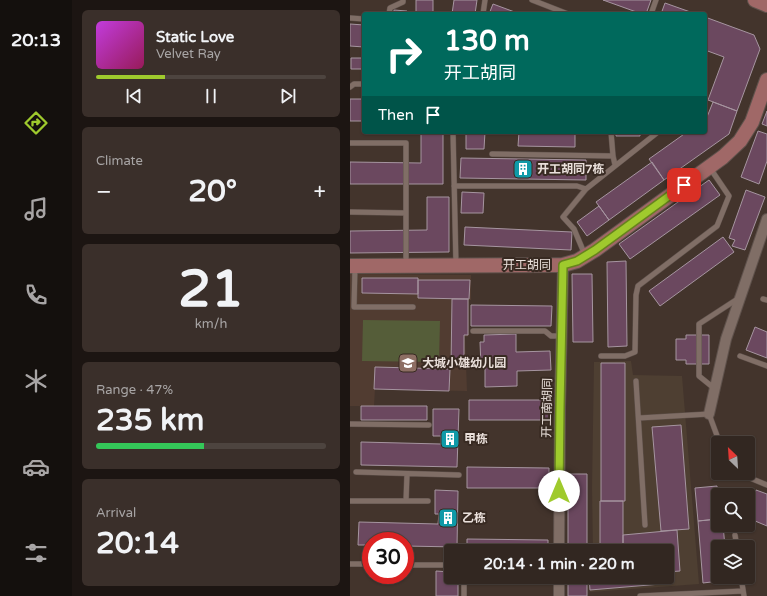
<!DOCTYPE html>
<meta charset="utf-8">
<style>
:root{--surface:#322721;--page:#3a2f2a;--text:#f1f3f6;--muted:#a8a5a5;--line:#4d443f;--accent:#9fca2d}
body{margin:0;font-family:"Varela Round","Noto Sans SC",sans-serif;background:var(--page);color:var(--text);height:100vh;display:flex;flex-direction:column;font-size:15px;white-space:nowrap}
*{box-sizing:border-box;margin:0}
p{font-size:13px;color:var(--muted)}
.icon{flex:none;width:22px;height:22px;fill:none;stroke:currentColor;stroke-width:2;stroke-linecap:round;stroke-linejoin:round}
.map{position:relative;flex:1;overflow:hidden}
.sheet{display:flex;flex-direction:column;gap:10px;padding:10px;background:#1c1512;width:278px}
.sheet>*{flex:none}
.top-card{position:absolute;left:12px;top:12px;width:345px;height:122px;border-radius:4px;box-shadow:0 1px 3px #0004,0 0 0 1px var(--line);background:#00695c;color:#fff;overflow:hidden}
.needle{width:26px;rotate:335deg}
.tools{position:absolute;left:361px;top:436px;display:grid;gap:8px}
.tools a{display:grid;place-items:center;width:44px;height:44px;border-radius:4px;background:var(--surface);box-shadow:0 1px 3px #0004,0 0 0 1px var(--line);font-size:20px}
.speed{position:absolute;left:12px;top:532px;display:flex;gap:8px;font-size:20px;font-weight:700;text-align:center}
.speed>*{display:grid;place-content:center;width:52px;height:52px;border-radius:50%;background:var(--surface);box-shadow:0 1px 3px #0004,0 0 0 1px var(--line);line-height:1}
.speed .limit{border:6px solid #d22;background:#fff;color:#111}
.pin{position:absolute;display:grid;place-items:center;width:34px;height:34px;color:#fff;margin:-17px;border-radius:8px;box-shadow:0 2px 6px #0006}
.me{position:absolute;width:44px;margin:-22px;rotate:0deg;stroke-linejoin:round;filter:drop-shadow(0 0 3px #0008)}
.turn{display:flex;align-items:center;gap:14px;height:84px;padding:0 16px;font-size:18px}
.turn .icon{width:52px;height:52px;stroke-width:2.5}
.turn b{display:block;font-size:28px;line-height:34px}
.then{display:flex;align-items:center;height:38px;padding:0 16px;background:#0003;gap:8px;font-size:15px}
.big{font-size:30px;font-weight:800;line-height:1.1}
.sheet .widget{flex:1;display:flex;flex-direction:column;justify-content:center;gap:6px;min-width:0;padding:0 14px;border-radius:6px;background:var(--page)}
.sheet .dial{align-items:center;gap:0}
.dial b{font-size:52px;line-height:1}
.song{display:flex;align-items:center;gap:12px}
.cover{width:48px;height:48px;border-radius:6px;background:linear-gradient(135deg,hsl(290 70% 55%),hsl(330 70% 35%))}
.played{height:4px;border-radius:2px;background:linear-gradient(90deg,var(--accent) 30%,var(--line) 30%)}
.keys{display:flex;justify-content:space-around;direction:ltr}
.heat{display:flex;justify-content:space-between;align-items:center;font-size:22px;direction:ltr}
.charge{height:6px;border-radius:3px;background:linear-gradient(90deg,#34c759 47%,var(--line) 0)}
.trip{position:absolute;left:94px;top:544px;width:230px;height:40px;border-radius:4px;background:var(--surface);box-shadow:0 1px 3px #0004,0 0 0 1px var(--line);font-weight:800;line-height:40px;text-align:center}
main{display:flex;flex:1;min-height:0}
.tabs{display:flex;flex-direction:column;width:72px;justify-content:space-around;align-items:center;background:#14100d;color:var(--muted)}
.tabs .icon{width:28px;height:28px}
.tabs .current{color:var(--accent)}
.tabs b{font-size:18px;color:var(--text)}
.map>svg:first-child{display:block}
</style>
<main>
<nav class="tabs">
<b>20:13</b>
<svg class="icon current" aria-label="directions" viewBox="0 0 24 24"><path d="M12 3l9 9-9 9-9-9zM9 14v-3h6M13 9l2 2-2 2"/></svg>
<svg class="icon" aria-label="music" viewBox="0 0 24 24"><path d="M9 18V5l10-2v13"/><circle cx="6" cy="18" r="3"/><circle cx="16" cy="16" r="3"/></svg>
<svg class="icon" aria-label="phone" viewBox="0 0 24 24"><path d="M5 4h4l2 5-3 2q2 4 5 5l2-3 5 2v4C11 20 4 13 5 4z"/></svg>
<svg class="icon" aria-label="climate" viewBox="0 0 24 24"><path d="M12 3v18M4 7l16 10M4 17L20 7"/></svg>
<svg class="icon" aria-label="car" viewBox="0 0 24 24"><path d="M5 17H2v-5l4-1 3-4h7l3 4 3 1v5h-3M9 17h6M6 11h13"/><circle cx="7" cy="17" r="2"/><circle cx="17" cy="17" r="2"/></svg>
<svg class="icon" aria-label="filters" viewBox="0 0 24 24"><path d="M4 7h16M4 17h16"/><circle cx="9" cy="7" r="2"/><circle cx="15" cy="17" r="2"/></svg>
</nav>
<section class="sheet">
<div class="widget">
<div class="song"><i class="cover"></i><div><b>Static Love</b><p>Velvet Ray</p></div></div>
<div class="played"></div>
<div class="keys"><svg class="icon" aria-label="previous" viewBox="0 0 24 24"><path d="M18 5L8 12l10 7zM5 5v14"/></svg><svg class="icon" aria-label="pause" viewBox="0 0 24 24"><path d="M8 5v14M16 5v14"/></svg><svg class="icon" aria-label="next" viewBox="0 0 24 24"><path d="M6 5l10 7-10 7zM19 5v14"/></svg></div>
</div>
<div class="widget"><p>Climate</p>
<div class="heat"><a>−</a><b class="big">20°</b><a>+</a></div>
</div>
<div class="widget dial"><b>21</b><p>km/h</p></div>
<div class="widget"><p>Range · 47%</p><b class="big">235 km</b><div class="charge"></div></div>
<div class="widget"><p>Arrival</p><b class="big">20:14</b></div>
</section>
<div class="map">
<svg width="417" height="596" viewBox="0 0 417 596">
<rect width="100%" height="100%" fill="#43342c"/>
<!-- industrial -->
<path fill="#4e3f32" d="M281 361 283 375 332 376 349 584 241 592 239 591 238 577H317V551H243L242 488 244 362Z"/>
<!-- built -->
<path fill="#513c31" d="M0 274 121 275V300H119V336L115 337 117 391 25 389 24 406H0Z"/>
<!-- green -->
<path fill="#555d39" d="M13 320 90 321 89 362 12 361Z"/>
<!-- building -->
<path fill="#6b485f" stroke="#a695a0" d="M66 0H83V14H66Z
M104 0H127L125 14H102Z
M253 0H301L296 14H292Z
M315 3 346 14H311Z
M143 4 170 14H139Z
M44 10 57 11 56 14H44Z
M355 17 404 35 410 49 387 111 358 100 374 57 355 50Z
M0 24 14 25V47L0 46Z
M1 58H14V69H1Z
M0 99H14V121H0Z
M363 102 387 111 379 134 314 180 299 159 337 132H355V119L357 117Z
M417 111V126L412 124Z
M408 131 417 134V161L409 184 391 177Z
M71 132H93V184H0V162L71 163Z
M116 132H135L134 149H116Z
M169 132H225V147L168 146Z
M266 132H290V136H266Z
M111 158 236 160V180L110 178Z
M302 162 314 180 259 220 246 202Z
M359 180 370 195 280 259 269 244Z
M396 190 415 197 395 250 382 246 385 240 379 238Z
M112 192 134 193 133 213H111Z
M77 197H99V252L0 253V231L77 230Z
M249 206 259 220 237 236 227 222Z
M115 227 222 232 221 250 114 245Z
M373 237 384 252 310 306 299 291Z
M276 261 277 346 258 347 257 262Z
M222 274H242L243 342H223Z
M12 278H68V294L12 293Z
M68 280H120L119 299 68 298Z
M102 299H118V335H114V366H101Z
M121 305 202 306 201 326H121Z
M405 327 417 332V358L396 350Z
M166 334V352L200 351 201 370 167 371V386L135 387V367H131L130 342H134V335Z
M336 335H359V364H336V360H326V339H336Z
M251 363H275V501H251Z
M25 367 100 369 99 391 24 389Z
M119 400H199V420H119Z
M11 406H77V420H11Z
M83 409H109L107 467 11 465V442L91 444V436H83Z
M331 425 339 529 311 531 302 427Z
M117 467 199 468V488H117Z
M218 474H237V551H218Z
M367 486 368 519 348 521 345 488Z
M85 490 108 491 107 547 55 546V541H21V545H8L9 522 88 524 89 514H85Z
M406 490 417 494V526L398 518V513Z
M250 501H273V551H250Z
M368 519V525H373L375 547H368V577H377L378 580 353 583 348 521Z
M327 530 330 571 317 572V551H273V535Z
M117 539 198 540V551H117Z
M86 571 101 572V577H108V596H86Z
M218 577H237V596H218Z
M239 577H310L311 584 240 590Z"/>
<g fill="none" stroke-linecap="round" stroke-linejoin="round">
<!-- lane casing -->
<g stroke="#5f524c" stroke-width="6">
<path id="lane" d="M182 0 218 14
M39 14 40 8 53 2V0
M133 14 135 0
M301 14 306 0
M0 18 14 19
M0 87 4 84H14
M103 132 106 265
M261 132 263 156 265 165
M0 143H56V265
M142 154 263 156
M104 186H227L236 189
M0 212 56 213
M235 255 224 229 213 217 236 189 308 132
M5 267 4 307H63
M413 299 417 300
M123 331H195L201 336H211
M251 356H275L285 352 286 295 288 286 367 226 379 196 360 168
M390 356 417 366
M286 381 295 525
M365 389 349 376V324L389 298
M289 418 359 414 369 441 371 443
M0 424 79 425
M6 472 109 475
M395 473 400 478 417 485
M0 501H78
M56 501 57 474
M385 535 387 547
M0 564H21
M55 565H101
M391 577 394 596
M114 596V577
M290 596 393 591"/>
</g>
<!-- street casing -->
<g stroke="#5f524c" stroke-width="12">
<path id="street" d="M359 414 376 339 417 219
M209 551 210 408 213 265
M209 596V577"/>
</g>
<!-- secondary casing -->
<g stroke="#5f524c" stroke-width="16">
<path id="secondary" d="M405 0 417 5
M0 266 213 265 227 261 245 250 373 157 390 141 402 122 417 80"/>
</g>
<!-- lane -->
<use href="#lane" stroke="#806e66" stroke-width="5"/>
<!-- street -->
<use href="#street" stroke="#806e66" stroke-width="10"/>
<!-- secondary -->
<use href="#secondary" stroke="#a06867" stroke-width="14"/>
</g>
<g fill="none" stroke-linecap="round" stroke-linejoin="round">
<!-- route casing -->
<g stroke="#67831d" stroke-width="10">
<path id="route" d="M209 491 210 408 213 265 227 261 245 250 334 185"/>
</g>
<!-- route -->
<use href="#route" stroke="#9fca2d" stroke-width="7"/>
</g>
<!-- icons -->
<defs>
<g id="building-square" transform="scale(1)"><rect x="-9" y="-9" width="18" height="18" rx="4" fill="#0f9aa8" stroke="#382a22"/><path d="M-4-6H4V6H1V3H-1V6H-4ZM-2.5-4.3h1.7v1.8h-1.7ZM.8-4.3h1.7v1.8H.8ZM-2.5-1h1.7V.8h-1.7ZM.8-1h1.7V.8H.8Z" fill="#fff"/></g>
<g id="school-square" transform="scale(1)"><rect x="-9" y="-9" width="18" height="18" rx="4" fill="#8d6e63" stroke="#382a22"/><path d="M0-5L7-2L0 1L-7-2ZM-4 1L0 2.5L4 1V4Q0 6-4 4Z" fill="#fff"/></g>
</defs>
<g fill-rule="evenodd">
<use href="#building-square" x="173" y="169"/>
<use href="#school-square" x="58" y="363"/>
<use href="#building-square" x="100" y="439"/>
<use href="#building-square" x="98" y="518"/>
</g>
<g text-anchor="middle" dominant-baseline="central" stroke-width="4" stroke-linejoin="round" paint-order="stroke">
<!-- poi labels -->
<g font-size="12" font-weight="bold" fill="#eae0db" stroke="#382a22" text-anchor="start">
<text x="187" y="169">开工胡同7栋</text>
<text x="72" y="363">大城小雄幼儿园</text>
<text x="114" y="439">甲栋</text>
<text x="112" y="518">乙栋</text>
</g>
<!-- street labels -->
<g font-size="12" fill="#eae0db" stroke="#382a22">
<text x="177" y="265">开工胡同</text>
<text transform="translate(197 408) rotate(-89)">开工南胡同</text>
</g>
</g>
</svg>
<div class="tools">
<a><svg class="needle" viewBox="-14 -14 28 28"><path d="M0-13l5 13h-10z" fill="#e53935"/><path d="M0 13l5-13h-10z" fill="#a8a5a5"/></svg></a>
<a><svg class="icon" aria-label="search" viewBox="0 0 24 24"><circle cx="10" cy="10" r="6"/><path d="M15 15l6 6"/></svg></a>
<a><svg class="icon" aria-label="layers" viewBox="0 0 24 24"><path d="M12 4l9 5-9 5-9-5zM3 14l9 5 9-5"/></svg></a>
</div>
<div class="speed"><div class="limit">30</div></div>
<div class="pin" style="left:334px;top:185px;background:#d93025"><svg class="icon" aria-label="arrive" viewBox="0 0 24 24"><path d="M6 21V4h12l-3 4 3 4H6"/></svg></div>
<svg class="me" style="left:209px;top:491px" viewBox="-20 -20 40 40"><circle r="19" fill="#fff"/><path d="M0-13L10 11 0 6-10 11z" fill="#9fca2d"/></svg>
<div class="trip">20:14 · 1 min · 220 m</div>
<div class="top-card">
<div class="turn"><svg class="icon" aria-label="right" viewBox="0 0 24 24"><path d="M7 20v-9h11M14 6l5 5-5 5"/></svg><div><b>130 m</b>开工胡同</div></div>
<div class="then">Then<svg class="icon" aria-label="arrive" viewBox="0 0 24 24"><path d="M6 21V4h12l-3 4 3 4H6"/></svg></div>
</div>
</div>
</main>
